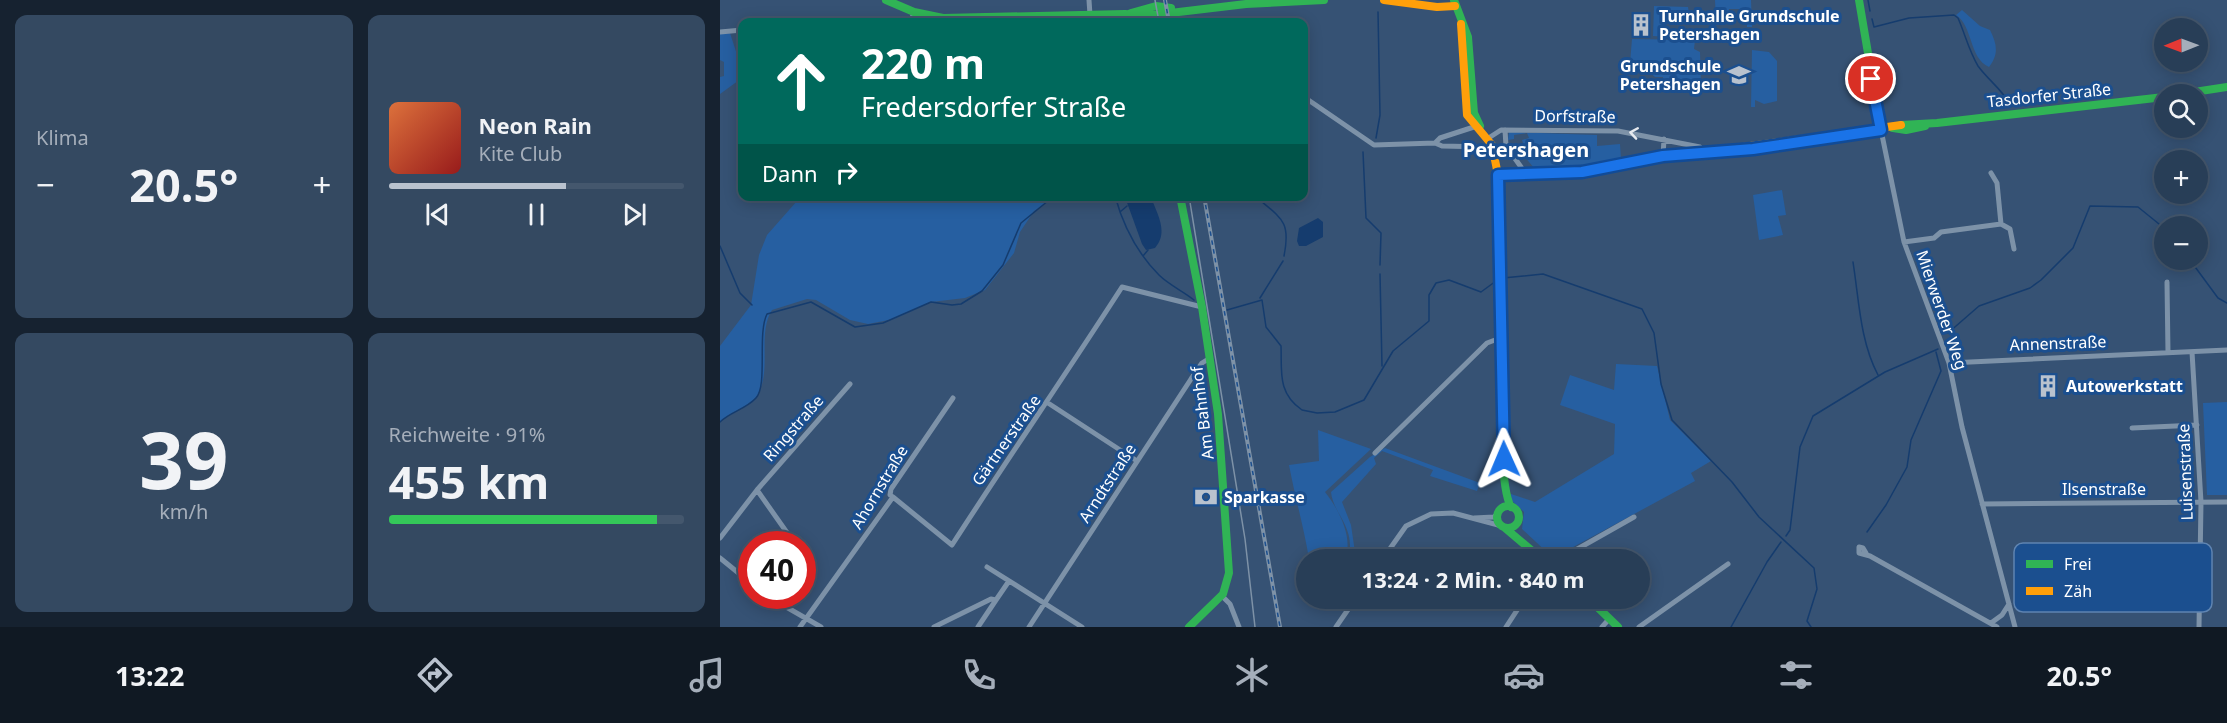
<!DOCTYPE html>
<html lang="de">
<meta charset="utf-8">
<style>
:root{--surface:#283e57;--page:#344961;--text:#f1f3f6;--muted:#a5aeba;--line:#44576d;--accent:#b9c2ce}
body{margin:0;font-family:"Noto Sans",sans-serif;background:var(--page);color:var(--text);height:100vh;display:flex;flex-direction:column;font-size:22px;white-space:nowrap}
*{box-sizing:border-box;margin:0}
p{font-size:20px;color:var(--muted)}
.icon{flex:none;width:33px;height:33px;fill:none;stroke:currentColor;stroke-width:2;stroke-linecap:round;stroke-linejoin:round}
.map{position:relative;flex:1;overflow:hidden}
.details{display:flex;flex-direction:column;gap:15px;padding:15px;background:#162230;width:720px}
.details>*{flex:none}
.top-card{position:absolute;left:18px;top:18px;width:570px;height:183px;border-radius:12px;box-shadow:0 3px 15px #0003,0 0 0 2px var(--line);background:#00695c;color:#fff;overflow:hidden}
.needle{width:39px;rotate:269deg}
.tools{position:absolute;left:1434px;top:18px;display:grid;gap:12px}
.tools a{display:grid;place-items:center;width:54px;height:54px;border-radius:50%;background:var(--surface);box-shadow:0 3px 15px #0003,0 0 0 2px var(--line);font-size:30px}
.speed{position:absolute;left:18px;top:531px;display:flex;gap:12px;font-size:30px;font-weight:700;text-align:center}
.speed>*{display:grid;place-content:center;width:78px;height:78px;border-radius:50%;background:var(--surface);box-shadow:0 3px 15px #0003,0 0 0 2px var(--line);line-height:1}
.speed .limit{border:9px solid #d22;background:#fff;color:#111}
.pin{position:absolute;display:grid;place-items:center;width:51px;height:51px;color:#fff;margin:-26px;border:3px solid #fff;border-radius:50%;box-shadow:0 2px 6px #0007}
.me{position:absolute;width:66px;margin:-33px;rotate:359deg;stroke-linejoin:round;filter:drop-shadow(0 0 4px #0008)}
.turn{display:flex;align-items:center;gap:21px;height:126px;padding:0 24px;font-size:27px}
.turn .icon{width:78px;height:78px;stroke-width:2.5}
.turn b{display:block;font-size:42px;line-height:51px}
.then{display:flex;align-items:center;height:57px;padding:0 24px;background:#0003;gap:12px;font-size:22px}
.big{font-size:45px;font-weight:700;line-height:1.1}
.details .widget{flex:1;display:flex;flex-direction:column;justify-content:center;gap:9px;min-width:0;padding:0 21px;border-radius:12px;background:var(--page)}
.details .dial{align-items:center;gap:0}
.dial b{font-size:78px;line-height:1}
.song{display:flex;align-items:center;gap:18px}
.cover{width:72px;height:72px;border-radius:9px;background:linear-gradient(135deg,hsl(20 70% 55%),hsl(0 70% 35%))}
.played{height:6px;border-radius:3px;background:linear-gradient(90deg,var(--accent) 60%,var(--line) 60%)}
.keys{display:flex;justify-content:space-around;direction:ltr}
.heat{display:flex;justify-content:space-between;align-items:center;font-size:33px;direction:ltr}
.charge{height:9px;border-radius:4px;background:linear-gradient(90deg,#34c759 91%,var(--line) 0)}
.details .tiles{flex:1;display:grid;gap:15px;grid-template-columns:repeat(2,1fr)}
.trip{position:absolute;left:576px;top:549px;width:354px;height:60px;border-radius:30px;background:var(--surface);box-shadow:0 3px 15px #0003,0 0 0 2px var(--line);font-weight:700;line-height:60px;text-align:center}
.dock{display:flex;height:96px;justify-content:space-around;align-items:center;background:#101923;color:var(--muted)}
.dock .icon{width:42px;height:42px}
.dock .current{color:var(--accent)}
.dock b{font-size:27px;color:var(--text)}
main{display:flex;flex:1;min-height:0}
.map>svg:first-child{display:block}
</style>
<main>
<section class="details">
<div class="tiles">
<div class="widget"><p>Klima</p>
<div class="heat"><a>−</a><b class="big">20.5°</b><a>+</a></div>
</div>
<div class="widget">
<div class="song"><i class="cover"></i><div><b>Neon Rain</b><p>Kite Club</p></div></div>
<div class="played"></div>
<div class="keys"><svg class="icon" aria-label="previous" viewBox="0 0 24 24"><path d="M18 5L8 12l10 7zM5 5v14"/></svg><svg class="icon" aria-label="pause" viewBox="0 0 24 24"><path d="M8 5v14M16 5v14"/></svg><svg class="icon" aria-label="next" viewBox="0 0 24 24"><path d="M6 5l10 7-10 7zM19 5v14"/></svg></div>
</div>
<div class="widget dial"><b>39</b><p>km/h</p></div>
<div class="widget"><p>Reichweite · 91%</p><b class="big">455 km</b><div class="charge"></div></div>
</div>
</section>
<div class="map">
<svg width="1507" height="627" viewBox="0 0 1507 627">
<rect width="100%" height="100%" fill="#365274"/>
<!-- green -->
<path fill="#265fa1" d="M995 0H1031L1032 27H1027V17H1021L1020 9H1009V16H1000L999 21H996Z
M934 6 968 7 969 13H940L942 27 940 28V34L949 37 933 36Z
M1242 10 1260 26 1270 30C1277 44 1279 54 1269 67 1249 58 1253 26 1236 15Z
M10 33 22 70V78L0 94V77L4 76V62L0 60V34Z
M912 39 975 40 974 49 980 52 981 84H943V77H935L924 67H913L910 63Z
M1032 50 1049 52 1057 61V101L1044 104 1035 100V107H1031Z
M789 132 877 135V146L900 144 901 159 878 164 814 168 804 156 808 152 809 159H818L816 143 808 144V149L805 150 802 140 809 138 807 133 794 135V139L788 140Z
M1062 190 1066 215 1058 216 1063 235 1039 240 1033 195Z
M95 196 335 197 314 211 300 232 294 253 265 290 245 298 211 302 174 319 148 324 130 320 96 300 87 299 52 310C37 334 52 369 38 394 31 407 10 411 0 422V346L31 305 39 255 47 235 77 201Z
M896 364 937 366 950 420 991 461 971 473 975 481 833 558 802 529 804 512 791 500V494L815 502 894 454 895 424 840 405 850 375 894 390Z
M1507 402V495H1487L1483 403Z
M598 430 651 449 605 492C618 508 634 538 625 559H589C584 528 575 497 569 465L599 461Z
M665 448 760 483 757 491 710 476 713 470 662 451 654 458 656 464 622 502 631 525 636 559H628C637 528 613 514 611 492L650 457Z"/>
<!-- water -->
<path fill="#153c6e" d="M405 197H431C437 214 449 232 435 248L426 250 422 244Z
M598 218 603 222V237L586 246H579L577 241 579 228Z"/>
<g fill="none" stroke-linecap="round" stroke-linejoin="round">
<!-- stream -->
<path stroke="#153c6e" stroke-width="1.5" d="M1148 0 1150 11
M1152 19 1154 27 1189 18 1234 15 1238 18C1245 34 1249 51 1258 66 1268 80 1283 90 1291 106
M656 138 660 115 658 12
M643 152 646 218 661 233 660 265
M395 196C403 225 418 254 439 275 449 285 463 291 474 300
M535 196C562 219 571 221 564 256
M400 212 407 206
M0 246 20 293 32 305
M423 256 428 250
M1470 260 1498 298 1507 303
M1133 262C1139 300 1140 341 1158 375
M660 274 662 366
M783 278 823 274 922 309 934 333 941 384 952 420 1012 482 1039 517 1094 568 1097 589 1087 621 1091 627
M540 298 563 261
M507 310 542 300 546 327 561 346C562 371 557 393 582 410L597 413 615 412 644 400 673 351 709 321V295L716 283 729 280 761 292 776 281
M1228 333 1259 306 1310 288 1321 280 1353 248 1370 206 1418 207 1444 228
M0 422C10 412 26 409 36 398 48 385 37 334 47 314L91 302 135 327 163 323 211 302 232 305 241 304 262 291 283 265 301 223 334 196
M1147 532 1166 505 1187 467 1191 440 1221 371 1216 352
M1066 536 1070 530 1080 447 1093 416 1165 372 1218 349
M1011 627 1047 562 1061 542"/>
<!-- street -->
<path stroke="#7d92a8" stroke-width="5" d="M369 0 370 15
M175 22 192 18 194 12
M0 32 22 30
M584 97 654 145 715 143 722 146 767 147
M785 130 786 146 801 167
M1161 130 1184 242 1229 363 1242 427 1295 627
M767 139 781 130 898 131 980 147 981 152
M715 143 720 138 757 126
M943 156 944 139
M1281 224 1290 229 1294 249
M1184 242 1214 238 1221 232 1281 224 1277 183 1271 173
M1447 282 1448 353
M1472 352 1481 502 1479 627
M1229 363 1507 350
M328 403 417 461
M1412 428 1477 425
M655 453 767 343 783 337
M37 490 75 544
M173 497 232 545C288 458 346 374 402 287L482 307
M173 497 170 495 171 489 233 398
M1262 504 1507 502
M754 518 774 517 778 513
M0 538 37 490 130 384
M1146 553 1143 548 1139 547V553L1150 556 1277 627
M0 558 32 584
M662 560 686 526 711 514 733 513 782 526
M838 560 914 517
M267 567 362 627
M47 596 101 627
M502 596 510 604 519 627
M1271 623 1282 615 1289 604
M80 627 173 497
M214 627 271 599 276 600 289 581
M258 627 276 600
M309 627 471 379 482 363 490 358
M616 627 636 598
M786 627 805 598
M882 627 890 618
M919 627 1008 564"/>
<!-- fast -->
<path stroke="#30b455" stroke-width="8" d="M166 0 194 12 223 18 405 14 425 16 526 4 604 0
M734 0 748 37 754 113 760 126
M1139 0 1161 130
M411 13 436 6 451 8
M1461 94 1507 87
M1181 125 1217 123 1444 97
M1173 128 1186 130 1205 126
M460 196 482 307 498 414 509 573 503 594 469 627
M781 331C782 365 777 483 791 507
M777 517a11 11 0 1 1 22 0a11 11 0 1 1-22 0Z
M785 528 823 560
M868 598 898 627"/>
<!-- slow -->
<path stroke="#ff9f0a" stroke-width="8" d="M664 0 717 7 735 6
M741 24 747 115 772 145 778 175 781 331
M1002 150 1181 125
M778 175 849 173 943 156 1007 151"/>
<!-- tram -->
<path stroke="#7e92a7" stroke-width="1.5" d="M435 0 439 22
M469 196 525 539 535 627"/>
<!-- rail casing -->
<g stroke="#7e92a7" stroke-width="4">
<path id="rail" d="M445 0 449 22
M484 196 560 627"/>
</g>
<!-- rail -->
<use href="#rail" stroke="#1b4f8f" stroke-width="1.5" stroke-dasharray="4.5" stroke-linecap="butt"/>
</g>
<!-- one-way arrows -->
<defs><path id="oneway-chevron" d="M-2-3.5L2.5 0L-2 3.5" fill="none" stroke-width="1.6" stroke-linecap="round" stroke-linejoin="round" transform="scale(1.5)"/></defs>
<use stroke="#e5e9ee" href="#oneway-chevron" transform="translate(914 133) rotate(-171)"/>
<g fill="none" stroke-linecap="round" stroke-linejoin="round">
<!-- route casing -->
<g stroke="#114b97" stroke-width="15">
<path id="route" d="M784 459 778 175 862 172 943 156 1033 149 1161 130 1151 79"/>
</g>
<!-- route -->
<use href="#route" stroke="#1a73e8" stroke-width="10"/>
</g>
<!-- icons -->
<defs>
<g id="building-bare" transform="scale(1.8)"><path d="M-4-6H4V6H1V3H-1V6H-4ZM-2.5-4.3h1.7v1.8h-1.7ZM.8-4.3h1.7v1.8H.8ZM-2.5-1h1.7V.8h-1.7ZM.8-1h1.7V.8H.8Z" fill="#b9c2ce" stroke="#1b4f8f" stroke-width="2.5" paint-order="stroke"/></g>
<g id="school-bare" transform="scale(1.8)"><path d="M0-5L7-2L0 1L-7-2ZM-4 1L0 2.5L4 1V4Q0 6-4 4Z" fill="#b9c2ce" stroke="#1b4f8f" stroke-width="2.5" paint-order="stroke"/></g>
<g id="bank-bare" transform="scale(1.8)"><path d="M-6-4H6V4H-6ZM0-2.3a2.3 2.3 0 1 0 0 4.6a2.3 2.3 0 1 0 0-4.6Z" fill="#b9c2ce" stroke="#1b4f8f" stroke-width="2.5" paint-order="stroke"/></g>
</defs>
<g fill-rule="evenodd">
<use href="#building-bare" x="921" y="25"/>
<use href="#school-bare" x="1019" y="75"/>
<use href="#building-bare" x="1328" y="386"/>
<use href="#bank-bare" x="486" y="497"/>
</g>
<g text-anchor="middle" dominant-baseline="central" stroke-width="6" stroke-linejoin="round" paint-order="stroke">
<!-- poi labels -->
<g font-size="16" font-weight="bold" fill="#fff" stroke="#1b4f8f" text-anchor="start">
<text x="939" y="16">Turnhalle Grundschule<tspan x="939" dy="18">Petershagen</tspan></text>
<text x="1001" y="66" text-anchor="end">Grundschule<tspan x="1001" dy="18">Petershagen</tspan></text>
<text x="1346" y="386">Autowerkstatt</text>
<text x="504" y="497">Sparkasse</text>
</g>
<!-- street labels -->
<g font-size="16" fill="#fff" stroke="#1b4f8f">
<text transform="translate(1329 95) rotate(-6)">Tasdorfer Straße</text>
<text transform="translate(855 116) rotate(1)">Dorfstraße</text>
<text transform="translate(1222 310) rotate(71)">Mierwerder Weg</text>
<text transform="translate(1338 343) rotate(-2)">Annenstraße</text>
<text transform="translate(482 413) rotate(-97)">Am Bahnhof</text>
<text transform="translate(73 428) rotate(-49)">Ringstraße</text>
<text transform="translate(286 440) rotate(-55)">Gärtnerstraße</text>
<text transform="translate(1465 472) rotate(-92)">Luisenstraße</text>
<text transform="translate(387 483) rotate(-57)">Arndtstraße</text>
<text transform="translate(159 487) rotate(-59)">Ahornstraße</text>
<text x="1384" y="489">Ilsenstraße</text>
</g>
<!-- quarter labels -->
<g font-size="20" font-weight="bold" fill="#fff" stroke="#1b4f8f">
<text x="806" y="149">Petershagen</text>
</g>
</g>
<!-- legend -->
<rect x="1294" y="543" width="198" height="69" rx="9" fill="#1b4f8f" stroke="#5f84b1" stroke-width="1.5"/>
<rect x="1306" y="560" width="27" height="8" fill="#30b455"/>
<rect x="1306" y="587" width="27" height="8" fill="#ff9f0a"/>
<g font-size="16" fill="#fff">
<text x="1344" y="570">Frei</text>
<text x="1344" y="597">Zäh</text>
</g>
</svg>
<div class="tools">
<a><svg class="needle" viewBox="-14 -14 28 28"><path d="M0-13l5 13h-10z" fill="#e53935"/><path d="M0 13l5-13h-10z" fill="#a5aeba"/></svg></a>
<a><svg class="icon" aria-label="search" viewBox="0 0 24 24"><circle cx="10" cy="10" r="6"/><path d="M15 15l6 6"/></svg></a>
<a>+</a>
<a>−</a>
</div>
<div class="speed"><div class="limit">40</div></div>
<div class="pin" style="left:1151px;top:79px;background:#d93025"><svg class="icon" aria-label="arrive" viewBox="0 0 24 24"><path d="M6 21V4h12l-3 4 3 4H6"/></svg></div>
<svg class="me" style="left:784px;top:459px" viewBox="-20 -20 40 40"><path d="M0-17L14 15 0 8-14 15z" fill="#1a73e8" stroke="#fff" stroke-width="4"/></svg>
<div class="trip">13:24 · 2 Min. · 840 m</div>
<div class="top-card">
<div class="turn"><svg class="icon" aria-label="ahead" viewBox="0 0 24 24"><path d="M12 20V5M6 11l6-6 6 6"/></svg><div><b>220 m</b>Fredersdorfer Straße</div></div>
<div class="then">Dann<svg class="icon" aria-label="right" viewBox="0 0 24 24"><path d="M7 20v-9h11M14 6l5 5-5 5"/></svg></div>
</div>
</div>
</main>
<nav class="dock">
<b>13:22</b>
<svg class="icon current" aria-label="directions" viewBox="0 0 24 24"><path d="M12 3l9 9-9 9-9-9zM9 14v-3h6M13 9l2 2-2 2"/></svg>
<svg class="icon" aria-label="music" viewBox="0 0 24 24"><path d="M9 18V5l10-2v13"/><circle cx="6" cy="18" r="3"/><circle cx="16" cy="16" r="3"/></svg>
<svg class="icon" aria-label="phone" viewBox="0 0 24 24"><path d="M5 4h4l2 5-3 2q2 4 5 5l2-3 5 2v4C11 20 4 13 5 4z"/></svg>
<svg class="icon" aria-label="climate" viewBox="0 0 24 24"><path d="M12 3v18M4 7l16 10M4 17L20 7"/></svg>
<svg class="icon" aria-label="car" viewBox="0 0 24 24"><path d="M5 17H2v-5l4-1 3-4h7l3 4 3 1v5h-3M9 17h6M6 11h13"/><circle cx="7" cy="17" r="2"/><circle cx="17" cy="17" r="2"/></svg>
<svg class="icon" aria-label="filters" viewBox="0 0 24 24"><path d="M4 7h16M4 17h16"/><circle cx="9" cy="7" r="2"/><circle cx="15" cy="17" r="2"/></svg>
<b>20.5°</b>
</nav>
